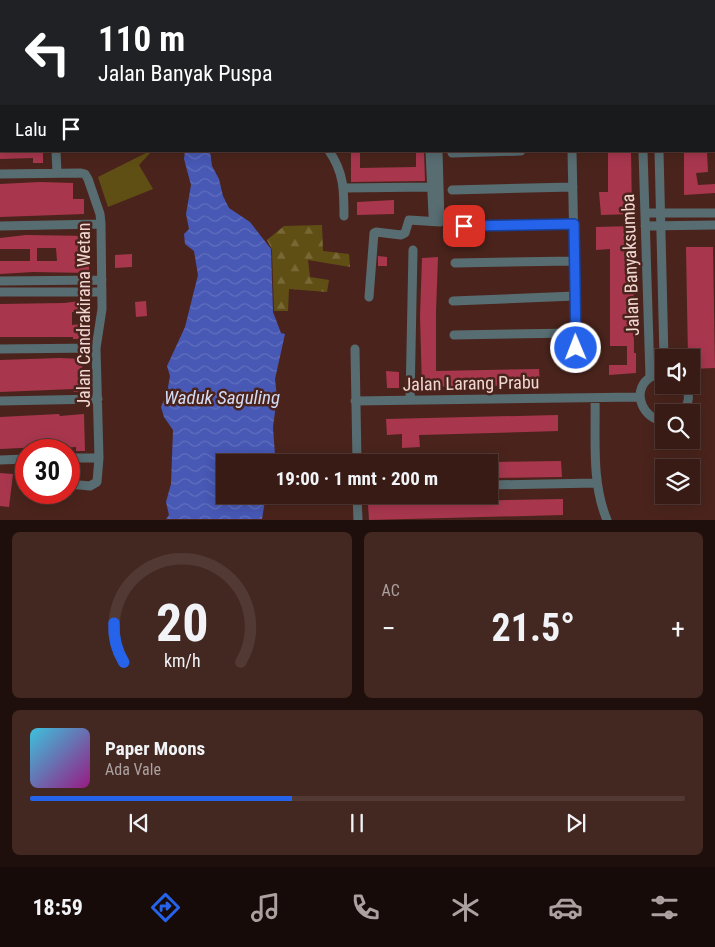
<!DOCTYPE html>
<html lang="id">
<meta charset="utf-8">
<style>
:root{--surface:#381b15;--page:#432822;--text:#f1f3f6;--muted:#aba1a0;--line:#523934;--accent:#2563eb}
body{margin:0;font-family:"Roboto Condensed",sans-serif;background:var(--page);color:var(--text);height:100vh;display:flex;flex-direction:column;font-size:19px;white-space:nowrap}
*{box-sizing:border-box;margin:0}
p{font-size:16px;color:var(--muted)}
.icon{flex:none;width:28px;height:28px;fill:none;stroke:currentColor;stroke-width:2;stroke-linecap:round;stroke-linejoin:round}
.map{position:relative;height:520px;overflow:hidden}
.details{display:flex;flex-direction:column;gap:12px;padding:12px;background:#1f0f0c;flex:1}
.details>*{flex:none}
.guide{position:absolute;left:0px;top:0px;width:715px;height:152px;box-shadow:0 2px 12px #0003,0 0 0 1px var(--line);background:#202124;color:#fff;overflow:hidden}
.controls{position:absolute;left:655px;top:349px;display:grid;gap:10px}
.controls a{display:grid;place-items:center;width:45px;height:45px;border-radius:0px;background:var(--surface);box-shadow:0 2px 12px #0003,0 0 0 1px var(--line);font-size:25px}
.speed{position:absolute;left:15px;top:439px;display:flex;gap:10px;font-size:25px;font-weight:700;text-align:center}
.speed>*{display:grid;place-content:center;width:65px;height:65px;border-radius:50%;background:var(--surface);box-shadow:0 2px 12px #0003,0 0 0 1px var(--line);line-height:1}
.speed .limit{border:8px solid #d22;background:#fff;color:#111}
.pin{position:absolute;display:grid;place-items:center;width:42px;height:42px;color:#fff;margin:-21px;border-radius:10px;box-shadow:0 2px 8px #0006}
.me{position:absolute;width:55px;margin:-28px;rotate:359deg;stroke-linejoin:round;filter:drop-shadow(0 0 4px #0008)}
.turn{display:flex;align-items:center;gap:18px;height:105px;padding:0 15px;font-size:22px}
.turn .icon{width:65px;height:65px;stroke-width:2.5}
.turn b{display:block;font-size:35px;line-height:42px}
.then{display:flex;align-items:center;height:48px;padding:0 15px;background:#0003;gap:10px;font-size:19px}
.big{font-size:38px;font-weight:700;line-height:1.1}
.details .widget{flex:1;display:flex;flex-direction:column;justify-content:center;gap:8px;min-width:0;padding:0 18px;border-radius:8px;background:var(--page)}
.details .dial{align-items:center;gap:0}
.dial svg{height:130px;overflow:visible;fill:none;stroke:var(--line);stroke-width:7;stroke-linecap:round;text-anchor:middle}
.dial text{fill:var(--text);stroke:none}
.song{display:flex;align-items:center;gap:15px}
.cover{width:60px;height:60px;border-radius:8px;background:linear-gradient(135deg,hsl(190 70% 55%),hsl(310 70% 35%))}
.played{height:5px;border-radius:2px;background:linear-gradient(90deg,var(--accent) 40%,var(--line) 40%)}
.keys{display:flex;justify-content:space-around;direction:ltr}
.heat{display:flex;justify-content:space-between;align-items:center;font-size:28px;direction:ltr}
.details .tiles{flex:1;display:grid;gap:12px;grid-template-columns:1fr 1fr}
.widget:last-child{grid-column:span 2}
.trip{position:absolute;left:216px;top:454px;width:282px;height:50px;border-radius:0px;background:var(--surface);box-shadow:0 2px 12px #0003,0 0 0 1px var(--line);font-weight:700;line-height:50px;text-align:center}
.tabs{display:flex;height:80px;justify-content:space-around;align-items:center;background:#160b08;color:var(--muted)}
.tabs .icon{width:35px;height:35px}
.tabs .selected{color:var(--accent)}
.tabs b{font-size:22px;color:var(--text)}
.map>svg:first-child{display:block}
</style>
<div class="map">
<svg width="715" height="520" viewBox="0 0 715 520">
<defs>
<pattern id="forest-firs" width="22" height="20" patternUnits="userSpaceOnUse" patternTransform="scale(1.25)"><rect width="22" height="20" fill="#604f14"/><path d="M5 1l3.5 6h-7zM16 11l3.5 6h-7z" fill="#776835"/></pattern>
<pattern id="water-waves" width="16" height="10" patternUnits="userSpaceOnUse" patternTransform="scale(1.25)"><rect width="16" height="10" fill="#4758b5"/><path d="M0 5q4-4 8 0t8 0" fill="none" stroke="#626fbe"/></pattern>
</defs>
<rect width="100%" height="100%" fill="#4a241c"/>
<!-- green -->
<path fill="#604f14" d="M150 151H152L139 165 153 189 108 207 98 177Z"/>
<!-- forest -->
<path fill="url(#forest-firs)" d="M322 225 323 251 349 254 350 267 308 260 310 277 329 280 327 292 289 289 288 311H274L272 250 267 240 284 226Z"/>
<!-- water -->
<path fill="url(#water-waves)" d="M185 151H210L212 166 219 179 223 196 229 208 250 222 271 249 273 312 281 333 285 334 275 379 277 397 273 427 275 455 273 462H225V495H266L262 519H166L169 515 166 502 171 484 173 430 164 417 161 407 167 393 170 376 167 366 185 327 198 275 194 251 185 244 184 234 189 229 186 214 191 185 184 159Z"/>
<!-- building -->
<path fill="#a8374e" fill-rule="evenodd" d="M0 151H43V163H33V158L0 159Z
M351 151H360V168L416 167V151H424L425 181 351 182Z
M608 151H631L632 214 601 215 599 192H608Z
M684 151H707L708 172 696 173 698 185 715 184V193L684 195Z
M40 182 73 183V199H84V214L0 217V184Z
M394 200V214L357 215V202Z
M633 226 634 353H636V373L609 375V365H627V346H610V249L596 250V227Z
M26 235 89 236V273L33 272 0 274V261H30V249H0V238ZM37 248H56L57 261H37Z
M686 247H713L715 368 691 369V358H688Z
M132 254V267L115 268V255Z
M378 256 387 257V266H378Z
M438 257 436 311V371L539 369 540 385 422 387 420 316 422 258Z
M81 301H90V312H72V325L81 324 82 339H73V337H0V304L64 303Z
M146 301 147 316 136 317 135 302Z
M60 358 82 359 83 392H74V389L0 392V360Z
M386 371 399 372V388H387Z
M59 414 60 416 84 414 85 451H76V447L63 448V446L0 449V417Z
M558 415V431L419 435 420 447 402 448V434L387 435 386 419Z
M561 461 562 477 490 478V462Z
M0 473 13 474 9 507 0 506Z
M563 499V515L369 520 368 505 387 504V502Z"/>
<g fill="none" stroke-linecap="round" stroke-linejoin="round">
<!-- minor -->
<path stroke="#586d72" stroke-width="9" d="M568 0V1
M638 0V1
M654 0V1
M171 1 172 0
M328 1 329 0
M414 1V0
M0 53H1
M0 117H1
M56 151 57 173
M329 151C344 172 344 191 344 216
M430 151 433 215
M572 151 576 348
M643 151 650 377
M659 151 664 358
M452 153 521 151
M0 174 81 173 85 174 88 179 100 214 101 224 102 309 96 348 99 458 97 482 90 486 69 484
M344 188 432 187
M452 190 573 187
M645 213H715
M0 226 101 224
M464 226 574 224
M645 226 715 225
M455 263 574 261
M0 281 102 280
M0 292H102
M369 297 374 233 376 232 401 235 405 233 409 220 440 222 438 151
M453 301 575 296
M454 335 576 333
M0 349 96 348
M355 349 357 462
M664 373C659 374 652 375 648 379 631 393 644 420 664 421
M595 398C596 438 591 482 607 520
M410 400 413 250
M0 401 98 399
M355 401 640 397
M683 412C689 403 690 396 686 385
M69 458H99
M0 460 26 459
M490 485 596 483
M357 495 358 520"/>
</g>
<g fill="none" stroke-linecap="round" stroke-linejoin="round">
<!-- route casing -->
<g stroke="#184099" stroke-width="12">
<path id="route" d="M464 226 574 224 576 348"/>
</g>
<!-- route -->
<use href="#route" stroke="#2563eb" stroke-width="9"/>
</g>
<g text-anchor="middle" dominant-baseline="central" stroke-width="5" stroke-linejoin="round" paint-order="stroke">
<!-- street labels -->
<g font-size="18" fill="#f1d7d2" stroke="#4a241c">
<text transform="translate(630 265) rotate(-92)">Jalan Banyaksumba</text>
<text transform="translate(83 315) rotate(-90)">Jalan Candrakirana Wetan</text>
<text transform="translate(471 383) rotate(-1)">Jalan Larang Prabu</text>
</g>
<!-- water labels -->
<g font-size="19" font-style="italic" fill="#d4dcf5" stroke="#4a241c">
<text x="222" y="397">Waduk Saguling</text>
</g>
</g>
</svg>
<div class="controls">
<a><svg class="icon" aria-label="sound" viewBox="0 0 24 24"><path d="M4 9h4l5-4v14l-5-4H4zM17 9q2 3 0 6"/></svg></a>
<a><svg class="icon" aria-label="search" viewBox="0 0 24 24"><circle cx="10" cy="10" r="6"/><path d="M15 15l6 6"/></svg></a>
<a><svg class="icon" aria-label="layers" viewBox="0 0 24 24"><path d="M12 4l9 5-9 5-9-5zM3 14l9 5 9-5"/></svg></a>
</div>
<div class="speed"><div class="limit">30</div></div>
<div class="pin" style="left:464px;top:226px;background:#d93025"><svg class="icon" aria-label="arrive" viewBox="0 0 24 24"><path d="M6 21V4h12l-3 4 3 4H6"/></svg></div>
<svg class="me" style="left:576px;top:348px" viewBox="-20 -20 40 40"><circle r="17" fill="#2563eb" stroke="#fff" stroke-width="3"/><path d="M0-11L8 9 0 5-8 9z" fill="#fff"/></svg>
<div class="trip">19:00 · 1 mnt · 200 m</div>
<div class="guide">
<div class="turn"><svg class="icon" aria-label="left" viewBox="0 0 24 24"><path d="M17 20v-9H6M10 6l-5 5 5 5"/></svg><div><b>110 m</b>Jalan Banyak Puspa</div></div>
<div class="then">Lalu<svg class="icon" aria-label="arrive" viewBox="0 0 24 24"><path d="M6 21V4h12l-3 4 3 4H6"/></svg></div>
</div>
</div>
<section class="details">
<div class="tiles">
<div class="widget dial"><svg viewBox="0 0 100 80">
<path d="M14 69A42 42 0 1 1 86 69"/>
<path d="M14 69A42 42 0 0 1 8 45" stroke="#2563eb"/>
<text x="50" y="56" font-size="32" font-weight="700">20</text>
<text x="50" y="72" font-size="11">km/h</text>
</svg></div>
<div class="widget"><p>AC</p>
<div class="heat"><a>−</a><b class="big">21.5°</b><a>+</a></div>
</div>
<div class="widget">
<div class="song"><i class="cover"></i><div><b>Paper Moons</b><p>Ada Vale</p></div></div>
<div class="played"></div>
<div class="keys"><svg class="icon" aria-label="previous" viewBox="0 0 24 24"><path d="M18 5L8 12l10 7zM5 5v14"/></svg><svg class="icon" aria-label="pause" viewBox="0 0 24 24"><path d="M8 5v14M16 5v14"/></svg><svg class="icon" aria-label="next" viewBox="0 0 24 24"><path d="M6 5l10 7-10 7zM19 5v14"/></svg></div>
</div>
</div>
</section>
<nav class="tabs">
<b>18:59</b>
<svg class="icon selected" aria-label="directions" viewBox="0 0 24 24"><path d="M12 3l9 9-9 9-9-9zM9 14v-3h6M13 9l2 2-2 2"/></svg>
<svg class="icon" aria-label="music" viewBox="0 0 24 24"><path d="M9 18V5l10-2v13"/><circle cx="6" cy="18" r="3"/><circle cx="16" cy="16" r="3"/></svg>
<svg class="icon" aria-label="phone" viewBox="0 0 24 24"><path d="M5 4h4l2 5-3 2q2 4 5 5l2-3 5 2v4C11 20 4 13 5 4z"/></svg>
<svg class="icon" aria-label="climate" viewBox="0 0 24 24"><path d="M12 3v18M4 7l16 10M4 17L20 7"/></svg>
<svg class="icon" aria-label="car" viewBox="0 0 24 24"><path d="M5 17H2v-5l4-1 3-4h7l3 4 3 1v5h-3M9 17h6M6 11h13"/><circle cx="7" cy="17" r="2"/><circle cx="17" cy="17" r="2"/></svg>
<svg class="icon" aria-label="filters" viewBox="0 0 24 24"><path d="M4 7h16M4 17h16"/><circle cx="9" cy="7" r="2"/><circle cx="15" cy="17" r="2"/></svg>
</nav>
